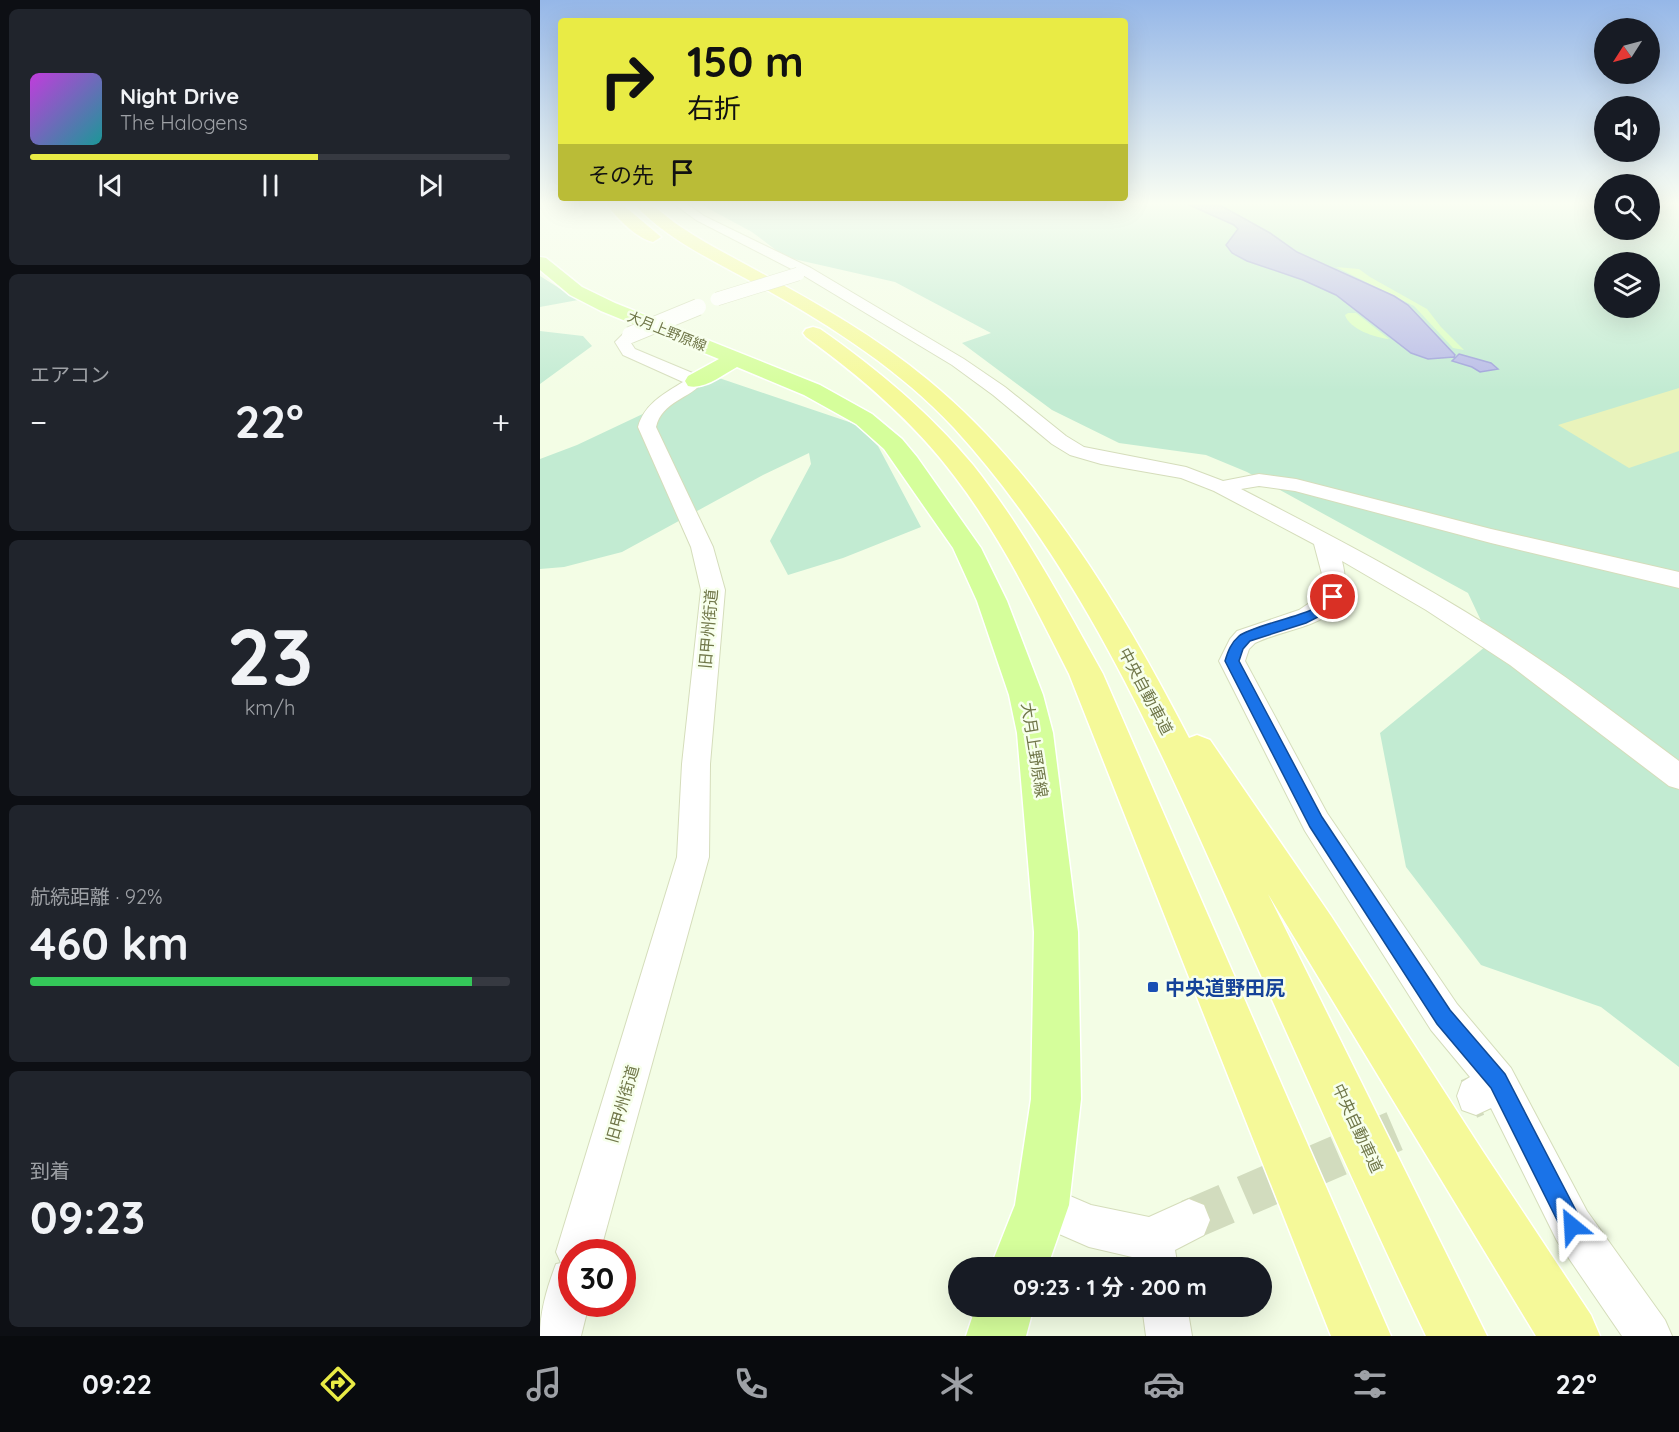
<!DOCTYPE html>
<html lang="ja">
<meta charset="utf-8">
<style>
:root{--surface:#171b24;--page:#20242c;--text:#f1f3f6;--muted:#9ea1a6;--line:#363941;--accent:#e9eb45}
body{margin:0;font-family:Quicksand,"Noto Sans JP",sans-serif;background:var(--page);color:var(--text);height:100vh;display:flex;flex-direction:column;font-size:22px;white-space:nowrap}
*{box-sizing:border-box;margin:0}
p{font-size:20px;color:var(--muted)}
.icon{flex:none;width:33px;height:33px;fill:none;stroke:currentColor;stroke-width:2;stroke-linecap:round;stroke-linejoin:round}
.map{position:relative;flex:1;overflow:hidden}
.panel{display:flex;flex-direction:column;gap:9px;padding:9px;background:#0d0f14;width:540px}
.panel>*{flex:none}
.top-card{position:absolute;left:18px;top:18px;width:570px;height:183px;border-radius:6px;box-shadow:0 6px 24px #0002;background:#e9eb45;color:#111;overflow:hidden}
.needle{width:39px;rotate:234deg}
.controls{position:absolute;left:1054px;top:18px;display:grid;gap:12px}
.controls a{display:grid;place-items:center;width:66px;height:66px;border-radius:50%;background:var(--surface);box-shadow:0 6px 24px #0002;font-size:30px}
.speed{position:absolute;left:18px;top:1239px;display:flex;gap:12px;font-size:30px;font-weight:700;text-align:center}
.speed>*{display:grid;place-content:center;width:78px;height:78px;border-radius:50%;background:var(--surface);box-shadow:0 6px 24px #0002;line-height:1}
.speed .limit{border:9px solid #d22;background:#fff;color:#111}
.pin{position:absolute;display:grid;place-items:center;width:51px;height:51px;color:#fff;margin:-26px;border:3px solid #fff;border-radius:50%;box-shadow:0 2px 6px #0007}
.me{position:absolute;width:66px;margin:-33px;rotate:333deg;stroke-linejoin:round;filter:drop-shadow(0 0 4px #0008)}
.turn{display:flex;align-items:center;gap:21px;height:126px;padding:0 30px;font-size:27px}
.turn .icon{width:78px;height:78px;stroke-width:2.5}
.turn b{display:block;font-size:42px;line-height:51px}
.then{display:flex;align-items:center;height:57px;padding:0 30px;background:#0003;gap:12px;font-size:22px}
.big{font-size:45px;font-weight:700;line-height:1.1}
.panel .tile{flex:1;display:flex;flex-direction:column;justify-content:center;gap:9px;min-width:0;padding:0 21px;border-radius:9px;background:var(--page)}
.panel .dial{align-items:center;gap:0}
.dial b{font-size:78px;line-height:1}
.song{display:flex;align-items:center;gap:18px}
.cover{width:72px;height:72px;border-radius:9px;background:linear-gradient(135deg,hsl(290 70% 55%),hsl(180 70% 35%))}
.played{height:6px;border-radius:3px;background:linear-gradient(90deg,var(--accent) 60%,var(--line) 60%)}
.keys{display:flex;justify-content:space-around;direction:ltr}
.heat{display:flex;justify-content:space-between;align-items:center;font-size:33px;direction:ltr}
.charge{height:9px;border-radius:4px;background:linear-gradient(90deg,#34c759 92%,var(--line) 0)}
.trip{position:absolute;left:408px;top:1257px;width:324px;height:60px;border-radius:30px;background:var(--surface);box-shadow:0 6px 24px #0002;font-weight:700;line-height:60px;text-align:center}
.tab-bar{display:flex;height:96px;justify-content:space-around;align-items:center;background:#090b0e;color:var(--muted)}
.tab-bar .icon{width:42px;height:42px}
.tab-bar .selected{color:var(--accent)}
.tab-bar b{font-size:27px;color:var(--text)}
main{display:flex;flex:1;min-height:0}
.map>svg:first-child{display:block}
</style>
<main>
<section class="panel">
<div class="tile">
<div class="song"><i class="cover"></i><div><b>Night Drive</b><p>The Halogens</p></div></div>
<div class="played"></div>
<div class="keys"><svg class="icon" aria-label="previous" viewBox="0 0 24 24"><path d="M18 5L8 12l10 7zM5 5v14"/></svg><svg class="icon" aria-label="pause" viewBox="0 0 24 24"><path d="M8 5v14M16 5v14"/></svg><svg class="icon" aria-label="next" viewBox="0 0 24 24"><path d="M6 5l10 7-10 7zM19 5v14"/></svg></div>
</div>
<div class="tile"><p>エアコン</p>
<div class="heat"><a>−</a><b class="big">22°</b><a>+</a></div>
</div>
<div class="tile dial"><b>23</b><p>km/h</p></div>
<div class="tile"><p>航続距離 · 92%</p><b class="big">460 km</b><div class="charge"></div></div>
<div class="tile"><p>到着</p><b class="big">09:23</b></div>
</section>
<div class="map">
<svg width="1139" height="1336" viewBox="0 0 1139 1336">
<rect width="100%" height="100%" fill="#f3fde5"/>
<!-- green -->
<path fill="#c2ebd2" fill-rule="evenodd" d="M160 204H1065V230H1110V204H1139V1067L1061 1007 941 965 866 867 840 733 951 642 928 593 707 472 666 455 579 443 512 410 422 343 451 333 355 282 245 257 212 232ZM1065 262H1110V308H1065Z
M0 276 38 300 0 307Z
M0 331 43 336 52 346 0 384Z
M179 378 315 424 338 446 381 527 303 558 248 575 230 541 271 464 269 453 223 475 82 552 24 567 0 569V459L37 445Z"/>
<!-- sand -->
<path fill="#dafebe" d="M796 267 819 269 830 277 887 309 901 327 924 350 913 348 874 306Z
M808 313H816L849 339C836 338 809 329 805 315Z"/>
<!-- water -->
<path fill="#b8bbe7" stroke="#9ea1da" stroke-width="1.5" d="M647 204H678L730 233 757 252 854 296 868 305 915 355 914 357 888 359 871 353 796 295 763 280 707 261 692 253 686 245 698 229 694 225Z
M919 354 951 363 958 369 940 372 932 367 912 361Z"/>
<!-- building -->
<path fill="#e9f3bb" d="M1139 388V451L1089 468 1018 425Z"/>
<g fill="none" stroke-linecap="round" stroke-linejoin="round">
<!-- minor-tunnel -->
<path stroke="#d2dcbe" stroke-width="41" stroke-dasharray="41 20" stroke-linecap="butt" d="M649 1220 936 1096"/>
<!-- minor casing -->
<g stroke="#d5ddbb" stroke-width="2">
<path id="minor" d="M134 204H147L164 216 271 268 424 359 465 387 526 436 544 447 646 467 683 481 719 474 756 479 951 529 1139 572V588L951 543 755 491 719 486 701 489C798 539 896 590 987 651 1039 685 1089 724 1139 761V789L1129 786 970 665 886 610 802 561C819 627 758 623 715 643L709 649 705 661 787 813 917 1004 971 1068 1047 1211 1125 1320 1132 1336H1082L1017 1241 951 1108 936 1115 922 1110 917 1096 922 1082 930 1077 891 1030 765 831 679 661 690 639 697 631 759 610 780 596 783 578 774 544 674 491 641 478 561 464 530 455 512 444 453 395 412 365 261 274 156 220Z
M90 330 98 335 91 343 95 349 162 377 164 381C150 399 122 401 116 427L173 547 185 590 170 764 169 857 60 1252H32V1304H49L41 1336H0C0 1311 7 1288 16 1264L21 1263 16 1252 137 857 142 764 161 590 151 547 98 427C104 404 125 393 143 382L83 355 75 342 85 332Z
M502 1184 551 1205 609 1217 649 1199 664 1205 670 1220 664 1235 635 1250 638 1268H594L592 1257 549 1247 487 1220 481 1205 487 1190Z
M602 1306H647L652 1336H606Z"/>
</g>
<!-- major casing -->
<g stroke="#fff" stroke-width="3">
<path id="major" d="M0 257 6 258 42 287 75 303 280 385 332 414 362 439 377 457 441 548 467 601 503 695 513 733 538 932 541 1099 529 1205 507 1268H450L475 1205 491 1099 494 932 477 733 469 695 437 601 413 548 344 449 316 424 264 395 197 367C182 375 165 390 148 386L145 381 148 376 179 359 61 311 30 295 0 270Z
M436 1306H494L486 1336H426Z"/>
</g>
<!-- highway casing -->
<g stroke="#fff" stroke-width="3">
<path id="highway" d="M66 204H82L121 237 113 242C96 238 77 218 66 204Z
M94 204C99 204 107 203 112 206 122 211 131 221 141 227 157 238 175 248 192 257 260 294 328 330 388 380 502 474 582 609 649 738L657 735 670 740 791 916 942 1150 1051 1315 1060 1336H996L728 894 947 1336H886C818 1194 755 1051 691 908 616 739 540 566 414 428 361 371 293 327 225 289 181 264 129 242 94 204Z
M273 327 280 329C336 368 389 412 433 465 484 529 523 602 563 674L851 1336H791L529 674C495 607 461 537 415 477 374 422 321 377 266 337L263 333 266 329Z"/>
</g>
<!-- minor -->
<use href="#minor" fill="#fff" fill-rule="evenodd"/>
<!-- major -->
<use href="#major" fill="#d5fe9b" fill-rule="evenodd"/>
<!-- highway -->
<use href="#highway" fill="#f5f999" fill-rule="evenodd"/>
<!-- minor-bridge-far1 casing -->
<g stroke="#d5ddbb" stroke-width="14" stroke-linecap="butt">
<path id="minor-bridge-far1" d="M177 299 258 274"/>
</g>
<!-- minor-bridge casing -->
<g stroke="#d5ddbb" stroke-width="18" stroke-linecap="butt">
<path id="minor-bridge" d="M90 335 158 307"/>
</g>
<!-- minor-bridge-far1 -->
<use href="#minor-bridge-far1" stroke="#fff" stroke-width="13"/>
<!-- minor-bridge -->
<use href="#minor-bridge" stroke="#fff" stroke-width="16"/>
</g>
<!-- sky -->
<linearGradient id="sky" x2="0" y2="1"><stop stop-color="#95b7e8"/><stop offset="0.52" stop-color="#fafef3"/><stop offset="1" stop-color="#fafef3" stop-opacity="0"/></linearGradient>
<rect width="1139" height="391" fill="url(#sky)"/>
<!-- route -->
<path fill="#1a73e8" stroke="#114b97" stroke-width="1.5" d="M793 593 799 597 786 613 766 623 710 641 703 649 699 661 782 817 910 1010 965 1074 1044 1226 1040 1234 1032 1238 1024 1234 951 1088 897 1024 770 827 685 661C688 651 691 643 699 636 710 627 754 618 771 610 779 606 784 596 793 593Z"/>
<!-- markers -->
<rect fill="#1a4fb4" stroke="#f7ffec" stroke-width="2" x="607" y="981" width="12" height="12" rx="3"/>
<g text-anchor="middle" dominant-baseline="central" stroke-width="5" stroke-linejoin="round" paint-order="stroke">
<!-- far-street labels -->
<g font-size="14" fill="#707749" stroke="#f7ffec">
<text transform="translate(127 331) rotate(22)">大月上野原線</text>
</g>
<!-- street labels -->
<g font-size="16" fill="#707749" stroke="#f7ffec">
<text transform="translate(168 629) rotate(-85)">旧甲州街道</text>
<text transform="translate(606 691) rotate(62)">中央自動車道</text>
<text transform="translate(495 750) rotate(81)">大月上野原線</text>
<text transform="translate(82 1104) rotate(-74)">旧甲州街道</text>
<text transform="translate(818 1128) rotate(65)">中央自動車道</text>
</g>
<!-- near-transit labels -->
<g font-size="20" font-weight="bold" fill="#164399" stroke="#f7ffec" text-anchor="start">
<text x="625" y="987">中央道野田尻</text>
</g>
</g>
</svg>
<div class="controls">
<a><svg class="needle" viewBox="-14 -14 28 28"><path d="M0-13l5 13h-10z" fill="#e53935"/><path d="M0 13l5-13h-10z" fill="#9ea1a6"/></svg></a>
<a><svg class="icon" aria-label="sound" viewBox="0 0 24 24"><path d="M4 9h4l5-4v14l-5-4H4zM17 9q2 3 0 6"/></svg></a>
<a><svg class="icon" aria-label="search" viewBox="0 0 24 24"><circle cx="10" cy="10" r="6"/><path d="M15 15l6 6"/></svg></a>
<a><svg class="icon" aria-label="layers" viewBox="0 0 24 24"><path d="M12 4l9 5-9 5-9-5zM3 14l9 5 9-5"/></svg></a>
</div>
<div class="speed"><div class="limit">30</div></div>
<div class="pin" style="left:793px;top:597px;background:#d93025"><svg class="icon" aria-label="arrive" viewBox="0 0 24 24"><path d="M6 21V4h12l-3 4 3 4H6"/></svg></div>
<svg class="me" style="left:1032px;top:1226px" viewBox="-20 -20 40 40"><path d="M0-17L14 15 0 8-14 15z" fill="#1a73e8" stroke="#fff" stroke-width="4"/></svg>
<div class="trip">09:23 · 1 分 · 200 m</div>
<div class="top-card">
<div class="turn"><svg class="icon" aria-label="right" viewBox="0 0 24 24"><path d="M7 20v-9h11M14 6l5 5-5 5"/></svg><div><b>150 m</b>右折</div></div>
<div class="then">その先<svg class="icon" aria-label="arrive" viewBox="0 0 24 24"><path d="M6 21V4h12l-3 4 3 4H6"/></svg></div>
</div>
</div>
</main>
<nav class="tab-bar">
<b>09:22</b>
<svg class="icon selected" aria-label="directions" viewBox="0 0 24 24"><path d="M12 3l9 9-9 9-9-9zM9 14v-3h6M13 9l2 2-2 2"/></svg>
<svg class="icon" aria-label="music" viewBox="0 0 24 24"><path d="M9 18V5l10-2v13"/><circle cx="6" cy="18" r="3"/><circle cx="16" cy="16" r="3"/></svg>
<svg class="icon" aria-label="phone" viewBox="0 0 24 24"><path d="M5 4h4l2 5-3 2q2 4 5 5l2-3 5 2v4C11 20 4 13 5 4z"/></svg>
<svg class="icon" aria-label="climate" viewBox="0 0 24 24"><path d="M12 3v18M4 7l16 10M4 17L20 7"/></svg>
<svg class="icon" aria-label="car" viewBox="0 0 24 24"><path d="M5 17H2v-5l4-1 3-4h7l3 4 3 1v5h-3M9 17h6M6 11h13"/><circle cx="7" cy="17" r="2"/><circle cx="17" cy="17" r="2"/></svg>
<svg class="icon" aria-label="filters" viewBox="0 0 24 24"><path d="M4 7h16M4 17h16"/><circle cx="9" cy="7" r="2"/><circle cx="15" cy="17" r="2"/></svg>
<b>22°</b>
</nav>
